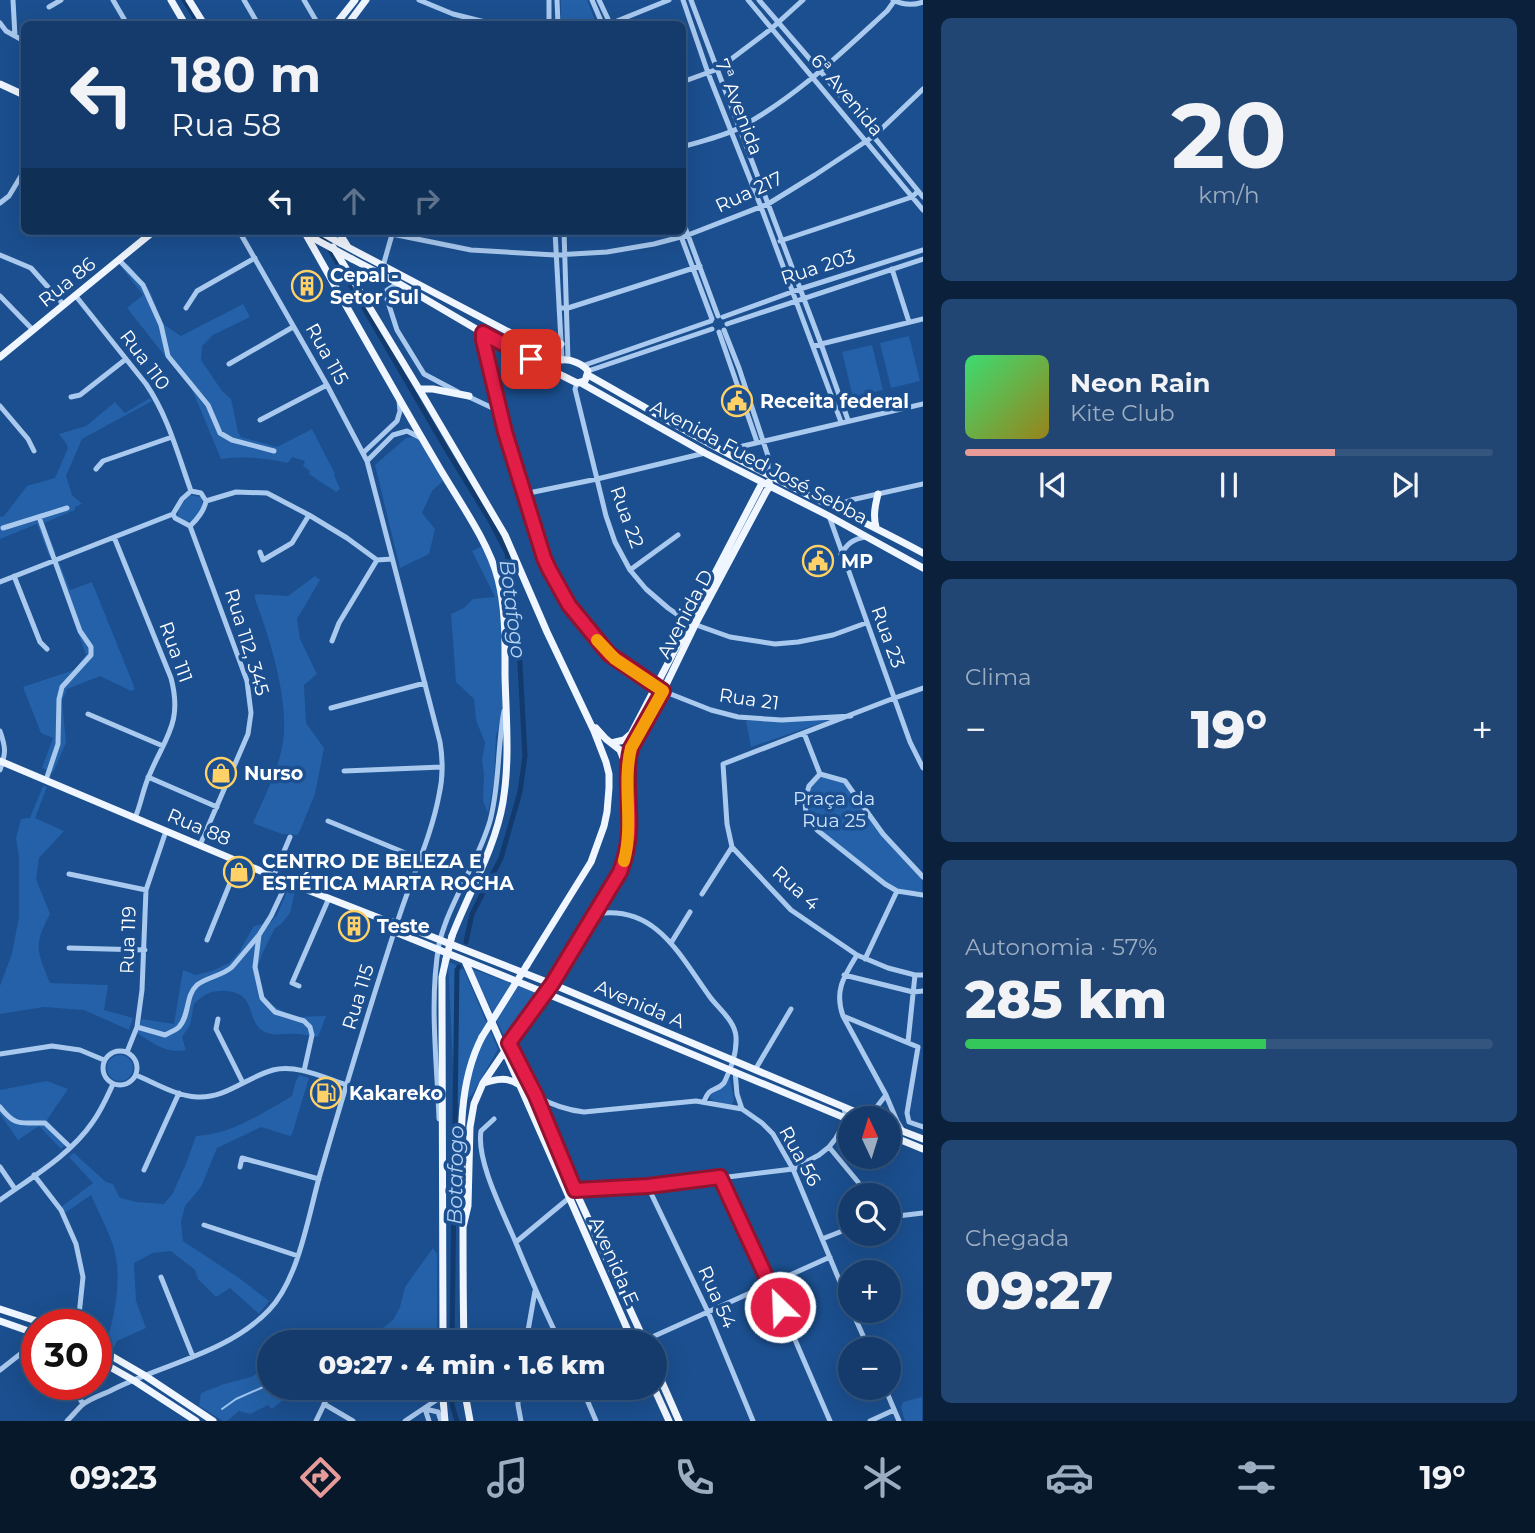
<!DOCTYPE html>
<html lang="pt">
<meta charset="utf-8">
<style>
:root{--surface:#143b6b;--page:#214673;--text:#f1f3f6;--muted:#9dadc1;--line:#33557e;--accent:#e69b98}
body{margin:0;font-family:Montserrat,sans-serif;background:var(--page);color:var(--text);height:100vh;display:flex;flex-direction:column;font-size:26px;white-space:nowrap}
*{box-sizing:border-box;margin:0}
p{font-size:23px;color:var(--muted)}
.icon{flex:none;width:38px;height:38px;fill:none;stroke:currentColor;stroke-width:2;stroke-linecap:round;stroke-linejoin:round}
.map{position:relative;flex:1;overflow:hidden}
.panel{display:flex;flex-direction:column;gap:18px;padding:18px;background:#0b203b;width:612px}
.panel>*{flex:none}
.banner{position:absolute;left:21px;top:21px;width:665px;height:214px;border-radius:10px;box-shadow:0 7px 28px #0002,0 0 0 2px var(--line);background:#143b6b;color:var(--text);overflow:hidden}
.needle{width:46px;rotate:356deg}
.tools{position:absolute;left:838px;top:1106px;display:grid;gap:14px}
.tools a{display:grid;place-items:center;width:63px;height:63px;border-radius:50%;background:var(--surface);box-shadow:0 7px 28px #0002,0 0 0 2px var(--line);font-size:35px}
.speed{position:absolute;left:21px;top:1309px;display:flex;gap:14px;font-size:35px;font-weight:700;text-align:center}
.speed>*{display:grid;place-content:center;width:91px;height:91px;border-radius:50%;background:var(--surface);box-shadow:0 7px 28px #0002,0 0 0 2px var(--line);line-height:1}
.speed .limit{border:10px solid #d22;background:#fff;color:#111}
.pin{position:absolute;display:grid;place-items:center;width:60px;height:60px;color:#fff;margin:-30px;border-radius:14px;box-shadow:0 4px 10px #0006}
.me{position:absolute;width:77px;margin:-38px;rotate:336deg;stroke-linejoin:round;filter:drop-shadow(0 0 5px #0008)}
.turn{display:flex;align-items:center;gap:24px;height:147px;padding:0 35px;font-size:32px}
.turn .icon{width:91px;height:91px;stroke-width:2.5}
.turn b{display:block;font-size:49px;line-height:60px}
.lanes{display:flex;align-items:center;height:66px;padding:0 35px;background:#0003;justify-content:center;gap:35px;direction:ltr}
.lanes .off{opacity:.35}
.big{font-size:52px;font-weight:800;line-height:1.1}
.panel .tile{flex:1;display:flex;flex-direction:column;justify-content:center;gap:10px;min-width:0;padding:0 24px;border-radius:10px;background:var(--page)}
.panel .dial{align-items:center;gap:0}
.dial b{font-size:91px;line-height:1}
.song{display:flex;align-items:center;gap:21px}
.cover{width:84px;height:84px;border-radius:10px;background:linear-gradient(135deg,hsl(140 70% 55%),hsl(50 70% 35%))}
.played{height:7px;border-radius:4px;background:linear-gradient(90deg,var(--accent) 70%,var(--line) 70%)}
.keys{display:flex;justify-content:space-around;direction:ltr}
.heat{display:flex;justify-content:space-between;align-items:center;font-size:38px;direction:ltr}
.charge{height:10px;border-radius:5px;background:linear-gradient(90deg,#34c759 57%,var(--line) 0)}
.trip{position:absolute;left:257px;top:1330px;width:410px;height:70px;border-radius:35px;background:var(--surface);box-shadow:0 7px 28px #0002,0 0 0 2px var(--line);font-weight:800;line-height:70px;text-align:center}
.tab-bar{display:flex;height:112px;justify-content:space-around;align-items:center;background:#08182b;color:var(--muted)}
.tab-bar .icon{width:49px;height:49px}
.tab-bar .current{color:var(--accent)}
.tab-bar b{font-size:32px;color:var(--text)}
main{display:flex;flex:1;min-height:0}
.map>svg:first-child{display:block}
</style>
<main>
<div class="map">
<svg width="923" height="1421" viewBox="0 0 923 1421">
<rect width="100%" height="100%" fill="#1b4f8f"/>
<!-- green -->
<path fill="#2461a8" d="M561 0H587L595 20 561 24Z
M128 264 150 291 163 324 181 336 243 304 250 317 213 335 202 346 201 360 222 391 231 399 238 432 241 437 277 447 312 429 335 474 334 475 340 489 336 492 309 474 310 471 303 466 305 461 292 457 288 463C266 458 243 456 221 459L191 387 168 360 127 308 143 295 122 268Z
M909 336 920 381 891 388 880 343Z
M872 345 883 390 853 397 842 352Z
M150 398 152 401 82 439 66 476 72 495 82 504 75 507V510L44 523 56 553 49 556 37 524 0 539V517L4 516 27 486 55 478 68 448 66 443 59 434 86 426 115 402 125 413Z
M413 437 423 441 443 481 432 491 422 513 435 529 429 554 400 568 375 465 406 438Z
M190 495 201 497 203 506 194 520 186 522 178 517C177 509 184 500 190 495Z
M485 545 498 577 506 701 496 736 494 781 488 813 483 801 484 775 482 760 485 743 476 720 474 699 456 682 451 614 464 608 473 599 495 597 472 551Z
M59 562 70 590 92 582 135 689 131 691 100 676 67 689 62 701 66 743 53 773 42 768 53 738 41 733 23 687 74 670 86 655 54 564Z
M315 576 320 580 297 619 300 639 317 674 304 685 306 723 324 748 315 794 298 835 282 834 253 823C263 799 277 774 282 747 291 705 270 639 255 599V594L288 596Z
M830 720 751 747 746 721Z
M820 774 845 781 915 870 922 877V895L897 891 817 830 806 816 809 786Z
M43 786 47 787 35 818 64 831 39 858 36 879 50 914C33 946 37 951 50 983L108 985 104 1010 133 1018 129 1030 84 1010 44 1007 0 1014V986L12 953 19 917V858L16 838 21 819 30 818Z
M289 887 295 891 290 913 281 924 275 928 263 952 258 966V981L266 1001 287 1014 298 1017 326 1016 318 1037C311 1036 303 1034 296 1034 285 1033 272 1037 263 1031 252 1024 253 1013 247 1002 241 990 220 988 207 994 203 996 198 1000 194 1004L190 1025 182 1037 186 1050C166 1054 153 1043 137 1033L142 1019 174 1024 183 970 196 975 212 971 229 963 239 952 254 926 271 922 277 915Z
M448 961 464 970 498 1049 472 1095 455 1106Z
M472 969 538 993 505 1038Z
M107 1068a13 13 0 1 1 26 0a13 13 0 1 1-26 0Z
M299 1075 309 1078 292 1134 290 1136 261 1127 217 1148 201 1187 185 1206 181 1222 183 1241 239 1278 269 1301 259 1314 230 1288 216 1297 198 1279 195 1270 171 1251 153 1253 134 1263 136 1301 146 1328 117 1341 112 1351 105 1347C115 1316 123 1277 113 1245 107 1228 98 1211 91 1195L65 1213 61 1207 93 1183 69 1157 74 1153 106 1182 113 1184 120 1198 137 1202 164 1204 173 1193 183 1170 184 1169 196 1136C230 1135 263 1113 292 1096L295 1084Z
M727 1079H730L734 1100 731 1105 714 1101 710 1098 711 1094Z
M47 1081 68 1089 47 1120 68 1142 61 1149 39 1126 18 1140 0 1114V1090Z
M433 1248 437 1254V1342H395L394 1341 387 1342H332L348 1336 378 1332 393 1320 400 1307 405 1287Z
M269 1366 270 1388H308L306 1392 282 1401 272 1409 268 1405 250 1414 239 1411 227 1421H223L199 1406 201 1393 224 1384 251 1377Z
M922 1397V1421H905L901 1407 903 1402Z"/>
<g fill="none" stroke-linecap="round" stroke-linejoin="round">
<!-- stream -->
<path stroke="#9cc4f0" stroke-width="2" d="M449 1329H452
M351 1342 373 1339 386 1331 404 1329H436
M222 1409 236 1399 270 1384"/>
<!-- canal -->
<path stroke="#123a6d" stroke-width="5" d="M184 0 199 24
M319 231 445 447 491 522 507 553 517 610 525 756 520 792 501 858 472 914 466 942
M452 1342 457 970 459 967
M452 1388V1405L457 1421"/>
<!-- minor -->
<path stroke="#a9c9ee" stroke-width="5" d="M13 0 15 36
M113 0 127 24
M244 0 258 24
M304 0 318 24
M419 0 453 14 493 24
M549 0V24
M557 0 558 24
M592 0 601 21
M599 0 608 19
M683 0 708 73 761 207 841 422
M691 0 821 344 848 420
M748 0 923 210
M759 0 821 72 923 197
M893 0C903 5 912 6 923 2
M49 7 61 0
M0 23 6 31 24 41
M613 24 617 21 669 0
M682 82 718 69 771 29 803 0
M682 147C701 141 722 137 739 128 795 98 840 54 887 11L895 0
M0 203 9 196 24 171
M682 219 718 316
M555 231 562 360
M564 231 568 360
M679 231 712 319
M392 234 471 250 555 255 607 252 654 244 688 235 768 204 815 175 874 136 923 89
M780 241 912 197 918 191
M0 255 31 268 63 304
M119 260 143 285 161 325 168 356 208 405 220 433 232 440 274 451
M383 266 393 231
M892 269 909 322
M398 283 387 290 386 296 397 330 424 374 458 392
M75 295 146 384C168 416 178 455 191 491
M0 296 33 330
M186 308 197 291 255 258
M559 308H568L700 266
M723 317 800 289 923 250
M727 324 923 259
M724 330 739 368 768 456V475
M719 332 757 442
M483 333V340L499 411 544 558 569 605 609 654 663 691 711 710 738 717 782 720 851 716
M813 346 923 319
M229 364 293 327
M582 366 711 321
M588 371 712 329
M577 383 575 389 606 516 615 542 630 570 646 589 668 608 688 622 730 637 775 644 798 642 833 635 866 623
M467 396 499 411
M71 397 80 395 126 359
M0 406 28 439 34 451
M260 420 327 385
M722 451 923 404
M363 453 397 421 400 411 399 400
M367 461 393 435 407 431 421 438
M96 469 103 461 172 437
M524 494 597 479 705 453
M206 501 236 492 267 493 309 515 347 538 377 560 392 559
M832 507 851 500 923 484
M173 514 182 499 191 491
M173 514 175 518 190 526
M829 516 910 742 923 768
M39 517 80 631 91 647V655L62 687 59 699 58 744 46 780
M190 526 247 681 251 713 248 734 200 845
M190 526C197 520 205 509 206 501L201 493 191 491
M3 528 67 508
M114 537 171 678C183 723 165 737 149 776 143 789 141 804 135 818
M260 552 263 560 292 543 309 515
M841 554C848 543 853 539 866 537
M630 570 678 535
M14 576 40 642 47 649
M0 582 173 514
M332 641 339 623 377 560
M923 688 889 700 723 764 727 824 732 847 791 910 857 955 888 968 915 975H923
M331 708 425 683
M88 714 163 746
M0 731C6 748 6 753 0 770
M804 733 820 774
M344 771 442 767
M820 774 809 786 805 800 806 816 817 830 885 884 897 891 923 895
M820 774 845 781 883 834 923 877
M148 777 217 807
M328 821 420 859
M69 874 146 890
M274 875 290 837
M702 894 732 847
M596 914C656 904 680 956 710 997 719 1009 735 1021 736 1037 737 1053 731 1068 724 1083 715 1093 710 1085 704 1102
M259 935 255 967 262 998 275 1012 304 1021 310 1027 312 1035 304 1071
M207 940 239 861
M671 943 690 912
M69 948 145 950
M857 955C844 976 834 991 843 1016L886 1095 897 1121 903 1131
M865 959 897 891
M844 975 913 992 923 991
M299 986 292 983 329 898
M843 1016 918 1047
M218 1019 216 1029 243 1083
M137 1027 165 1035C169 1033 176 1030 179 1027 190 1015 185 996 197 985 207 977 222 976 232 967L259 935 271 916 287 882
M908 1042 915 975
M918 1047 907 1113 909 1122 923 1127
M103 1068a17 17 0 1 1 34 0a17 17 0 1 1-34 0Z
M127 1052 137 1027 142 990 146 890 166 831
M0 1054 52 1046 80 1050 104 1060
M755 1070 791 1009
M735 1071 737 1094 742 1109
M136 1075C155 1083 176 1096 197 1097 225 1099 247 1077 273 1070 297 1064 325 1078 347 1085
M536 1096C552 1105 566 1110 584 1112L696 1101 742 1109 762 1123 773 1134 793 1169 850 1306
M0 1107C17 1128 20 1122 45 1123L70 1147
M868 1118 886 1095
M439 1119C437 1061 429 1002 439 944 441 935 444 927 447 919 460 886 480 855 490 821 500 783 497 748 504 711
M494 1119 481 1131C476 1161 504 1214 516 1243 530 1277 544 1310 560 1342
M829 1147 858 1182 864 1195
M0 1167 15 1189
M240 1167 242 1158 319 1179
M144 1170 179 1093
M34 1175 61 1210 76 1244 83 1277 79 1315 76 1325
M720 1177 771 1284 830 1421
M648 1187 708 1312 753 1421
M572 1190 648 1187 793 1169 819 1155 829 1147 836 1138 842 1127 846 1118 844 1108
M0 1200C32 1177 70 1155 92 1123 101 1111 107 1097 113 1084
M889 1217 923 1213
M204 1225 298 1256
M822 1239 850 1228
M516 1242 569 1198
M161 1277 193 1357
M852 1311 869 1349
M526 1342 535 1291
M641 1342 830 1257
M0 1370 28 1348 37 1337
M71 1384 83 1404
M518 1388V1405L521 1421
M582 1388 596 1421
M885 1388 899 1421
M324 1404 353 1421
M425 1409 438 1412 441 1421
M425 1409 429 1421
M67 1421C72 1416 77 1410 82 1405 89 1399 101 1395 110 1391 162 1364 227 1354 269 1310 298 1280 308 1218 319 1178 344 1092 370 1006 398 920 411 879 431 838 439 795 443 778 443 760 440 742L367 461 327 385 239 231
M316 1421 332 1388
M405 1421 441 1397
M870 1421 894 1410"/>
<!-- major -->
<path stroke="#f0f6ff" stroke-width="7" d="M171 0 185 24
M189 0 204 24
M336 24 355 0
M348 24 366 0
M0 84 24 95
M304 231C348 309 391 386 436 462 456 497 489 542 498 579 506 610 505 643 505 675 506 717 510 760 503 802 495 849 469 892 452 936
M338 231 348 247
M340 243 562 360C571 359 583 364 588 371L585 381 577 383 563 376 483 333 398 283 352 259
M333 247 419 389 505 535 547 632 594 731 606 762 609 774V788L607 812 604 826 591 862 527 965
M548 352 554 351 561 344
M0 357 154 231
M588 375C633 400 677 427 723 451 788 487 857 517 923 553
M581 383 705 453 829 516 923 568
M419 389H433L469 396
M876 527C873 516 875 506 878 494
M611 743 624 740 631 734 762 483
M0 761 287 882 387 921 397 923 552 984 870 1118
M628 765 631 748 663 691 696 623 766 492 770 486 769 482
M387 921 395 932 538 990 850 1120
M465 961 633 1342
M509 1043 536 1096 575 1190 645 1342
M484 1083C496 1079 507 1077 518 1084
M889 1126 923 1139
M889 1135 923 1149
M463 1227 468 1206 470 1127 474 1104 483 1083 545 992 552 984 614 884 620 872 627 846 629 819 627 768 620 750 606 739 596 728
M0 1309 49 1325
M0 1321 37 1334
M443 1342 442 999V977L446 959
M464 1342C463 1301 463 1259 463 1218 462 1158 454 1091 482 1037
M96 1347 144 1375 213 1421
M96 1359 133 1380 196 1421
M654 1364 679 1421
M442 1388 445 1421
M464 1388 470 1421
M654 1388 669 1421"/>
<!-- major-bridge -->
<path stroke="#f0f6ff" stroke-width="7" d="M319 231 340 243
M302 232 352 259
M446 959 452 936
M482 1037 527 965"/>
</g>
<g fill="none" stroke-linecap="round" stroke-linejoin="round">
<!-- route casing -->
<g stroke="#92132f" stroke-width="18">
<path id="route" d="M531 359 483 333V340L505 432 544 558 549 569 569 605 609 654 663 691 631 748C624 776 631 805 629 833 628 846 625 859 620 872L552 984 509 1043 536 1096 575 1190 648 1186 720 1177 780 1307"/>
</g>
<!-- route -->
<use href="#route" stroke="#e11d48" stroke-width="12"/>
<!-- slow -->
<path stroke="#f59e0b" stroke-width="12" d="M597 640 615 659 663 691 631 748C622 785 634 822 624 861"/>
</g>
<!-- icons -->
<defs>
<g id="building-ring" transform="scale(1.575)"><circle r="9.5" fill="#1b4f8f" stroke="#ffd166" stroke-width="1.5"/><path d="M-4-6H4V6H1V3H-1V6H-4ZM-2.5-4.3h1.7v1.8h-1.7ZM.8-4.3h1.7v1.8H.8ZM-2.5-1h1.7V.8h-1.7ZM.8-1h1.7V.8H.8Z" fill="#ffd166"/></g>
<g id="civic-ring" transform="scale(1.575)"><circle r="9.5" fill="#1b4f8f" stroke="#ffd166" stroke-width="1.5"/><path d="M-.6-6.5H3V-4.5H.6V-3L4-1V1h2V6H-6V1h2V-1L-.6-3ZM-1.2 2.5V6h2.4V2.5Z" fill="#ffd166"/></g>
<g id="shop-ring" transform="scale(1.575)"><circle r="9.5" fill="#1b4f8f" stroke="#ffd166" stroke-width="1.5"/><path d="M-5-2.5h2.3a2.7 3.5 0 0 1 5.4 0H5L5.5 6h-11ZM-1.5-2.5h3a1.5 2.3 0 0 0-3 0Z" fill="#ffd166"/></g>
<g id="fuel-ring" transform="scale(1.575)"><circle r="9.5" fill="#1b4f8f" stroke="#ffd166" stroke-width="1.5"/><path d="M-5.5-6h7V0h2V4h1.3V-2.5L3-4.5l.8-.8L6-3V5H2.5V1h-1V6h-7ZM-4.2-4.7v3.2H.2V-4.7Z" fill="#ffd166"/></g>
</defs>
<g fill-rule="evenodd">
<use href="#building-ring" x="307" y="286"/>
<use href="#civic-ring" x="737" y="401"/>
<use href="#civic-ring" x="818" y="561"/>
<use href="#shop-ring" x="221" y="773"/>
<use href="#shop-ring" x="239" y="872"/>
<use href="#building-ring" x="354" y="926"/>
<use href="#fuel-ring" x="326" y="1093"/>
</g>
<g text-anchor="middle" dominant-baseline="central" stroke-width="7" stroke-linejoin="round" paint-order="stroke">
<!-- street labels -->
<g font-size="19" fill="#fff" stroke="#1b4f8f">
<text transform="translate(847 95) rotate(50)">6ª Avenida</text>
<text transform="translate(739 107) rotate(69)">7ª Avenida</text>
<text transform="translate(749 192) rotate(-25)">Rua 217</text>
<text transform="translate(818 267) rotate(-18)">Rua 203</text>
<text transform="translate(67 282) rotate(-39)">Rua 86</text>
<text transform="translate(327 354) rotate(61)">Rua 115</text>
<text transform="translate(145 360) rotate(53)">Rua 110</text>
<text transform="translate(759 462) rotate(28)">Avenida Fued José Sebba</text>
<text transform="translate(627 517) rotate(70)">Rua 22</text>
<text transform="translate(685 614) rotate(-62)">Avenida D</text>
<text transform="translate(888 637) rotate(70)">Rua 23</text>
<text transform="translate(247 642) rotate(73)">Rua 112, 345</text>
<text transform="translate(176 652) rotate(70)">Rua 111</text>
<text transform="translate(749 699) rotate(8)">Rua 21</text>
<text transform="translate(199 827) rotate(23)">Rua 88</text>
<text transform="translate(796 888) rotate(42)">Rua 4</text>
<text transform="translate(128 940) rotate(-88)">Rua 119</text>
<text transform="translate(358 997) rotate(-73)">Rua 115</text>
<text transform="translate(640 1004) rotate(23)">Avenida A</text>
<text transform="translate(800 1156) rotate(61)">Rua 56</text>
<text transform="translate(614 1261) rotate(66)">Avenida E</text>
<text transform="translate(717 1297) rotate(66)">Rua 54</text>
</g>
<!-- poi labels -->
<g font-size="19" font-weight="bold" fill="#fff" stroke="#1b4f8f" text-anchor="start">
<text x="330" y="275">Cepal -<tspan x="330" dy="22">Setor Sul</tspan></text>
<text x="760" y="401">Receita federal</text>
<text x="841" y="561">MP</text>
<text x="244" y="773">Nurso</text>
<text x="262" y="861">CENTRO DE BELEZA E<tspan x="262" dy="22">ESTÉTICA MARTA ROCHA</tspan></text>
<text x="377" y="926">Teste</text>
<text x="349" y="1093">Kakareko</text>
</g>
<!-- park labels -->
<g font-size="19" fill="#cfe3fa" stroke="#1b4f8f">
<text x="834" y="798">Praça da<tspan x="834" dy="22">Rua 25</tspan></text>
</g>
<!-- water labels -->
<g font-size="21" font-style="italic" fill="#b5d3f5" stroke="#1b4f8f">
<text transform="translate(513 609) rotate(83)">Botafogo</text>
<text transform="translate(455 1175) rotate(-89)">Botafogo</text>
</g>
</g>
</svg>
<div class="tools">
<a><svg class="needle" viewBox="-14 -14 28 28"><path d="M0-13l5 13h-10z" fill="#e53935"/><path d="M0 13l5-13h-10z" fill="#9dadc1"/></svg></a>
<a><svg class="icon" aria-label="search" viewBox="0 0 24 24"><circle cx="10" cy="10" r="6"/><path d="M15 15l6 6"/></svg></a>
<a>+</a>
<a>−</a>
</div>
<div class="speed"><div class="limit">30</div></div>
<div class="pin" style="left:531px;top:359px;background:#d93025"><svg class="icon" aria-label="arrive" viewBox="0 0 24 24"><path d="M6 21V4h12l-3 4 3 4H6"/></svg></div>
<svg class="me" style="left:780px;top:1307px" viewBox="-20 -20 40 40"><circle r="17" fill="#e11d48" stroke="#fff" stroke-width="3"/><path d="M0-11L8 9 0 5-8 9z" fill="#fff"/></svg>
<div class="trip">09:27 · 4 min · 1.6 km</div>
<div class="banner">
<div class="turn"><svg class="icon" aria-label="left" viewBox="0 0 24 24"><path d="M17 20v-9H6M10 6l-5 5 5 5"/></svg><div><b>180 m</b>Rua 58</div></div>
<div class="lanes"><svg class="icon" aria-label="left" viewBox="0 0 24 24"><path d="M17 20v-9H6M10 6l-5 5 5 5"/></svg><svg class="icon off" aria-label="ahead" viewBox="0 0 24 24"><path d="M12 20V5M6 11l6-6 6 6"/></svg><svg class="icon off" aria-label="right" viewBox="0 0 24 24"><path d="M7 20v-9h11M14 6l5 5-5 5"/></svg></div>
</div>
</div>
<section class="panel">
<div class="tile dial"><b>20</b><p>km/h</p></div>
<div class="tile">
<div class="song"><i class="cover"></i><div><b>Neon Rain</b><p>Kite Club</p></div></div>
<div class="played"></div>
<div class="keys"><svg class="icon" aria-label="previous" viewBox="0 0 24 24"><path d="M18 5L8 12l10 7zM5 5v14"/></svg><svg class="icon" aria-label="pause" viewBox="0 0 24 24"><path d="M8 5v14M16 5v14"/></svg><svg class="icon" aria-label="next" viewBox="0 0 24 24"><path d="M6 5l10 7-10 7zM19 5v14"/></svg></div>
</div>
<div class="tile"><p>Clima</p>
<div class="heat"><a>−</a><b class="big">19°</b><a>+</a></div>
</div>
<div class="tile"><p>Autonomia · 57%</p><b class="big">285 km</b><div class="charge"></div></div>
<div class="tile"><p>Chegada</p><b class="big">09:27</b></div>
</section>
</main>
<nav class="tab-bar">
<b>09:23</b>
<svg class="icon current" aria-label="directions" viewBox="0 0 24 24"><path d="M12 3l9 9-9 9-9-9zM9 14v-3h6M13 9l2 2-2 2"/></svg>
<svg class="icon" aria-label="music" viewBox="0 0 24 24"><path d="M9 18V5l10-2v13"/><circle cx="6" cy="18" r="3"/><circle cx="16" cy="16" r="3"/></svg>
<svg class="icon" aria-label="phone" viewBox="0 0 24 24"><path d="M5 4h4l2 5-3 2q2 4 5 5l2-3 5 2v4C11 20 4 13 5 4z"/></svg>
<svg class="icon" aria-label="climate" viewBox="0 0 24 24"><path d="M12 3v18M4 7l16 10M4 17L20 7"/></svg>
<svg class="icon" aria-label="car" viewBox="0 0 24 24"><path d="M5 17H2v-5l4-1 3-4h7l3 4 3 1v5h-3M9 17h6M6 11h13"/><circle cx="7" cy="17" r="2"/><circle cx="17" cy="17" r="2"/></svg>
<svg class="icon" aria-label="filters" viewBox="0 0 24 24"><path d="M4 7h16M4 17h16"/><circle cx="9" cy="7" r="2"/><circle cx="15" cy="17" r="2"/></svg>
<b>19°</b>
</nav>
